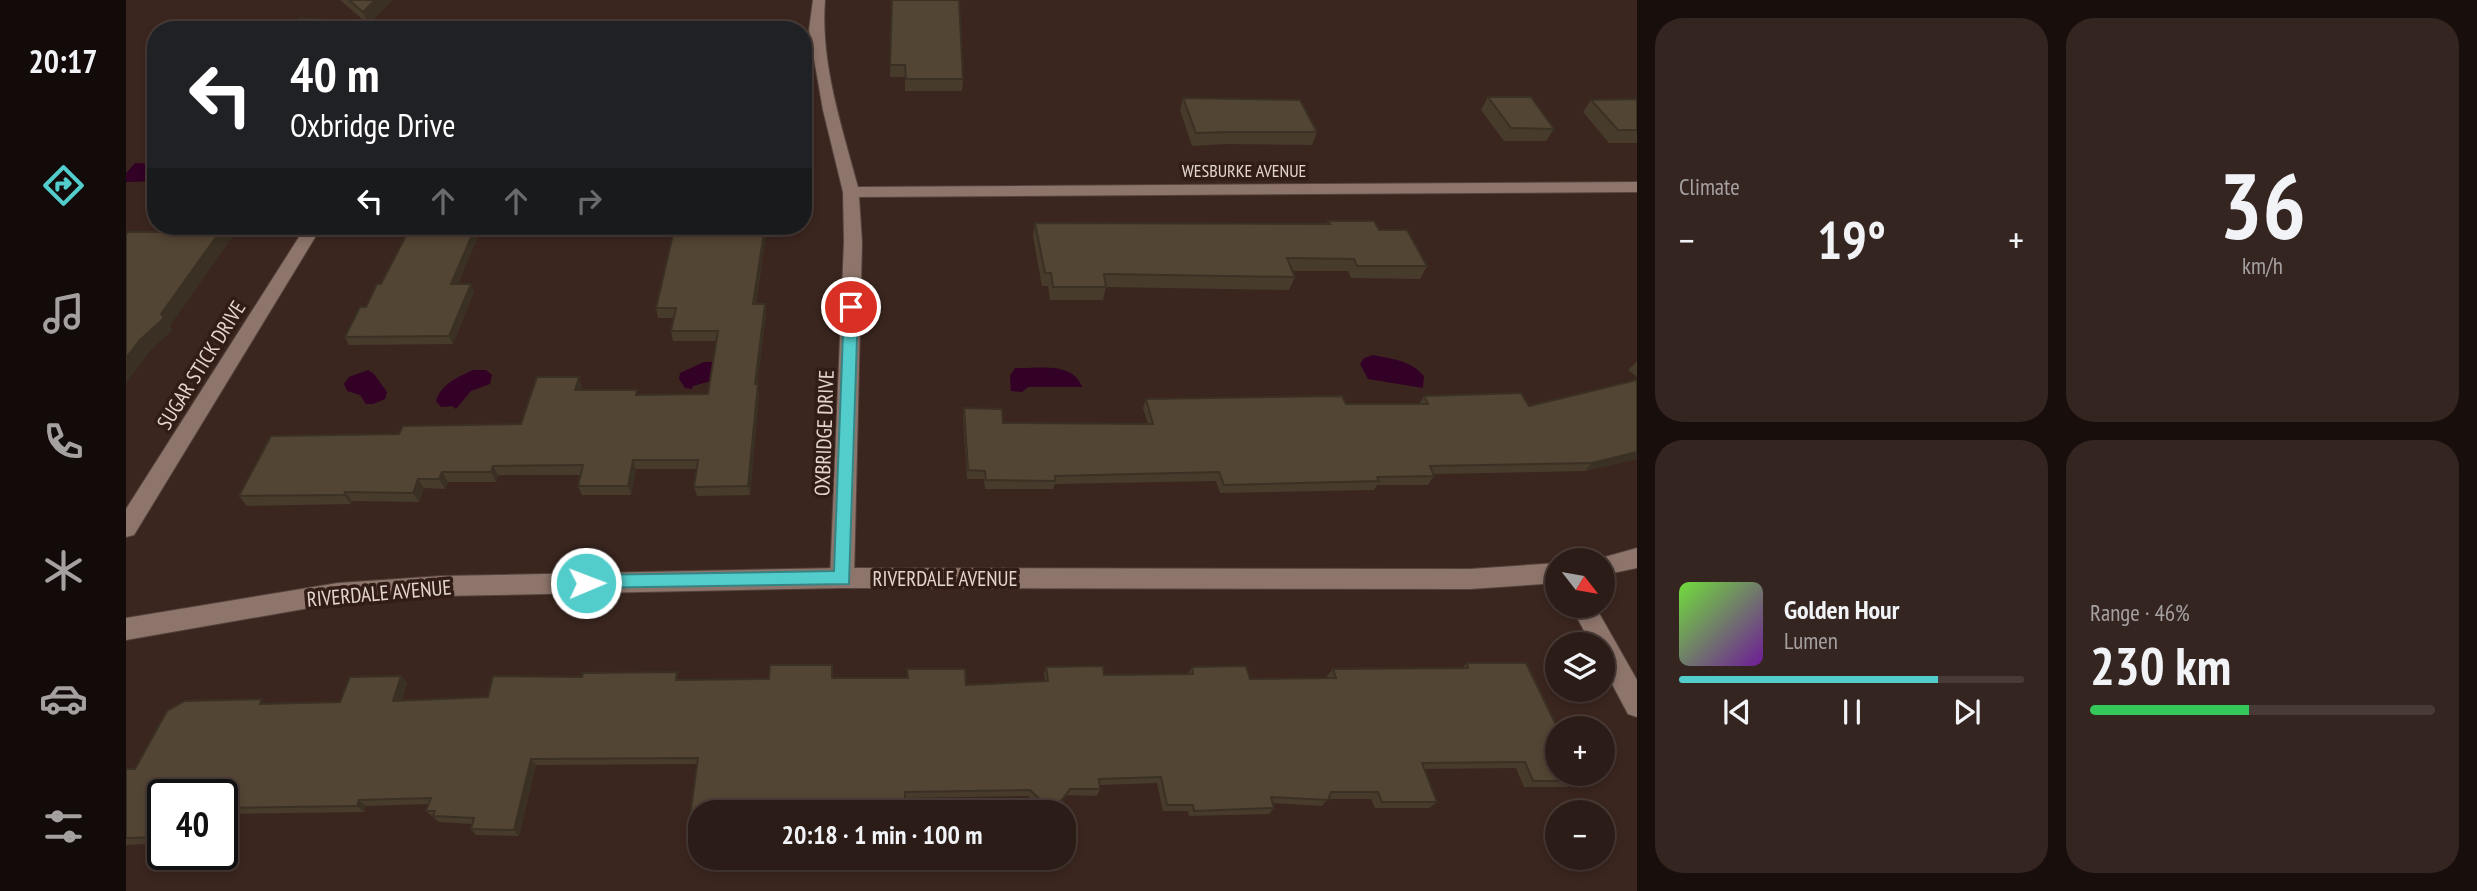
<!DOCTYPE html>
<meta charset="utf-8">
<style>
:root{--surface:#2c1c17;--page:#342520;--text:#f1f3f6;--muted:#a6a1a1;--line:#483a36;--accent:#53cdcb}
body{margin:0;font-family:"PT Sans Narrow",sans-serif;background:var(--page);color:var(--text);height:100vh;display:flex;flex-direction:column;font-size:26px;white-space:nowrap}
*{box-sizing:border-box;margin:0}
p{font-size:23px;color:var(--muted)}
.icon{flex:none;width:38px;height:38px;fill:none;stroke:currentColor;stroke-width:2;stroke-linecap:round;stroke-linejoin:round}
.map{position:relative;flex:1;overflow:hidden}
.details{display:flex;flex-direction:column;gap:18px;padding:18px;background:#180f0d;width:840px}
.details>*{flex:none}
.guide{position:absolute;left:21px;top:21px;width:665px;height:214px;border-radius:28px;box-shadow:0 4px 10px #0003,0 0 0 2px var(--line);background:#202124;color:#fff;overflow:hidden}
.needle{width:46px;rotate:121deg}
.tools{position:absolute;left:1419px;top:548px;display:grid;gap:14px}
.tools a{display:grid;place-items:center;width:70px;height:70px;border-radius:50%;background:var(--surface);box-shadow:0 4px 10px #0003,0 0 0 2px var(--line);font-size:35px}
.speed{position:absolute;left:21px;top:779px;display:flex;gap:14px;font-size:35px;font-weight:700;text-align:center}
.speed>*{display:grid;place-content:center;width:91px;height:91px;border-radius:50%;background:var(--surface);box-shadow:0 4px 10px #0003,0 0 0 2px var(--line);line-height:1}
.speed .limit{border:4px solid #111;border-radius:10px;background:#fff;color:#111}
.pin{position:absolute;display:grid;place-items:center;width:60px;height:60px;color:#fff;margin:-30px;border:4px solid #fff;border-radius:50%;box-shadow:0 2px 7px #0007}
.me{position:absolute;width:77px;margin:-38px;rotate:89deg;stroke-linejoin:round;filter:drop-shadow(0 0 5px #0008)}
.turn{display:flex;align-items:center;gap:24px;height:147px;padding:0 28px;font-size:32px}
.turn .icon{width:91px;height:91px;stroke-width:2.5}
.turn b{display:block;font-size:49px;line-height:60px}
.lanes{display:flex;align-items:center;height:66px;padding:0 28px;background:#0003;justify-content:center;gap:35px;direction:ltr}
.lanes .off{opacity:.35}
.big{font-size:52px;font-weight:600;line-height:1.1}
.details .widget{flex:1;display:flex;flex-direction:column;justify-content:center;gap:10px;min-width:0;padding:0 24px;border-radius:28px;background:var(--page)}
.details .dial{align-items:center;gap:0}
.dial b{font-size:91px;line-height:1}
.song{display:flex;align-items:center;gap:21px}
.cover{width:84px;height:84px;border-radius:10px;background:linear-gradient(135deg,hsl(100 70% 55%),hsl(280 70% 35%))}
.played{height:7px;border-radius:4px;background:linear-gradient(90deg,var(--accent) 75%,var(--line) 75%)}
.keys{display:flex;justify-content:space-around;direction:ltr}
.heat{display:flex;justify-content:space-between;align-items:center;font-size:38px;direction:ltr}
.charge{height:10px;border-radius:5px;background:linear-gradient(90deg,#34c759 46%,var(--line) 0)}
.details .tiles{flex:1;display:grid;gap:18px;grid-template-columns:repeat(2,1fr)}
.trip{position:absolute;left:562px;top:800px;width:388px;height:70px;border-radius:28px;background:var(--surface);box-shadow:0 4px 10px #0003,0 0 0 2px var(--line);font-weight:600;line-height:70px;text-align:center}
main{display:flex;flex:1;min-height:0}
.menu{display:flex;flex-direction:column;width:126px;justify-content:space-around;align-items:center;background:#120b09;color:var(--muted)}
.menu .icon{width:49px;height:49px}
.menu .current{color:var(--accent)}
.menu b{font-size:32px;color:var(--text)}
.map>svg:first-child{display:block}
</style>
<main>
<nav class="menu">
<b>20:17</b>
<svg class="icon current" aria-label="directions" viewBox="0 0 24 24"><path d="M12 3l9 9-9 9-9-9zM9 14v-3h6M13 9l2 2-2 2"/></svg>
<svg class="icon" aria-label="music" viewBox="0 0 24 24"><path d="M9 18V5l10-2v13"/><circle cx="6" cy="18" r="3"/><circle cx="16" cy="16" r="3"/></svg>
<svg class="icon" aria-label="phone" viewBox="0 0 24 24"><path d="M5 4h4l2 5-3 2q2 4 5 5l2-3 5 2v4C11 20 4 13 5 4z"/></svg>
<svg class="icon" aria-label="climate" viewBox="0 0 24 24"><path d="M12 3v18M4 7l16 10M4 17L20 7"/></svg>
<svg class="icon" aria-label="car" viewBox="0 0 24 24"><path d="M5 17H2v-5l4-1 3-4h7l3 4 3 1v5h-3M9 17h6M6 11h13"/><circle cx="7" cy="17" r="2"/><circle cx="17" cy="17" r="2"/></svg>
<svg class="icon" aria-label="filters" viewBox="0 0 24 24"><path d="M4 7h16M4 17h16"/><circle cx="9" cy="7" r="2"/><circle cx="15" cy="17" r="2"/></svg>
</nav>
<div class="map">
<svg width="1511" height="891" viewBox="0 0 1511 891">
<rect width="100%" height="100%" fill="#3b261f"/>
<!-- water -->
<path fill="#330026" d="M9 163 30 164V181L0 182V173Z
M1247 355C1266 359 1284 360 1298 376L1297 388 1242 379 1234 364 1238 358Z
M578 362H591L585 381 567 386 566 389 559 388 553 379 554 373Z
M889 368C913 369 946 361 956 387H902L896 392 885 391 884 376Z
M242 370 248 374 261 392 259 399 247 404H240L234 395 221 391 218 384 223 377Z
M347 370H360L366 375 364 384 345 391 330 409 326 406 315 407 310 401C315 384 332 377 347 370Z"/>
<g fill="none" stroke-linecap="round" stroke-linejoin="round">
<!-- street casing -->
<g stroke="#54423c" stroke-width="2">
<path id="street" d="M687 0H699C694 63 716 127 732 187L1511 182V192L733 197 736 242 728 578 724 585 716 588 708 585 704 578 718 242 717 192 697 110 683 30Z
M345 26H632L638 30H339Z
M180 226H196L8 535 0 537V509Z
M1445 606H1469L1511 680V717L1502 714 1477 667V644H1465Z"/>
</g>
<!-- secondary casing -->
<g stroke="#54423c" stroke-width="2">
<path id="secondary" d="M1511 548V568L1477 575V560H1468Z
M1432 563V583L1344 589 716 588 316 596 212 603 0 640V618L212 583 316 576 716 568 1344 569Z"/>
</g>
<!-- street -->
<use href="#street" fill="#8e756b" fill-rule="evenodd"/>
<!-- secondary -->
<use href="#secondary" fill="#8e756b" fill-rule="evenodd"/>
</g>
<!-- wall -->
<path fill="#473b2c" d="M214 0H266L242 24Z
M766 0 837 79 836 91H779V77H764Z
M1362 97 1428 129 1420 141H1378L1355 110Z
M1057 98 1191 132 1186 145 1099 144 1066 146 1054 110Z
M1511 99V143H1483L1457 112 1465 100Z
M1202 221 1253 230 1301 266 1294 279 1225 278 1222 271H1166L1169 277 1163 290 980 287 977 300H924L922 286H916L907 236 909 223 1201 224Z
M285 226H356L332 284H345L348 292 327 344 223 345 219 337 255 284Z
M549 226H641L630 304H639L640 314 631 384 633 394 624 495 571 496 568 487 570 469H510L505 495H456L452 486 455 475H372L370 482H322L319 489 298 488 293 502 226 501 225 504 121 506 113 496 273 434 395 424 456 387 455 390 513 395 582 394 591 341H547L545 331 548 318H532L530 308Z
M1511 361V377L1502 370Z
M1511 380V459L1459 471 1308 474V476L1302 485H1251L1248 490 1094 493 1090 481 929 484 927 489H859L858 479H841L837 417 838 408 877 423 1022 424 1017 408 1020 399 1220 404H1293L1298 396 1403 406Z
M1341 663 1432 774 1451 781 1441 787H1398L1390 768 1299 769 1311 802 1303 808H1249L1245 799H1202L1196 806 1147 803 1148 808 1143 814 1063 816 1062 811H1037L1031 783 974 785V789L971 796 941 795 933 807 913 806 902 796 779 798V808L574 812V829L566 828 563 823 571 764 410 765 393 836 350 835 345 829 346 824 313 822 300 811 302 804 240 806 238 812 96 814V794H37V843L0 845V769H9L141 703 214 702 275 676 281 683 276 700 362 697 554 680 643 679 707 672 706 678H781V669L840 685 919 681 918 674 920 667 978 675 1062 674 1066 667 1124 679 1202 678 1201 676 1207 669 1336 668Z"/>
<!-- shaded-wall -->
<path fill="#3a3024" d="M249 0H266L242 24 237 12Z
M228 22 231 30H220Z
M98 226H114L44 326 47 330 24 351 0 383V358Z
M350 226H356L329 292 325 284Z
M639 226H641L628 314 627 304Z
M345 284 348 292 327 344 323 336Z
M639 304 640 314 630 394 629 384Z
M453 377 456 387 452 400 449 390Z
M632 384 633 394 624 495 622 486Z
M1511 452V459L1459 471 1466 463Z
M507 460 510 469 505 495 502 486Z
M367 466 372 475 370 482 365 472Z
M316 472 322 482 319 489 313 479Z
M292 479 298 488 293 502 287 493Z
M219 492 226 501 225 504 218 495Z
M275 676 281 683 273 708 267 701Z
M405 759 410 765 393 836 388 830Z
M944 789 941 795 933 807 935 801Z
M233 800 240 806 238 812 231 806Z"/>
<!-- building -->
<path fill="#534533" stroke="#3a3024" stroke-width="2" d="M223 0H249L237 12Z
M766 0H833L837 79H780L779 65H764Z
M174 18 228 22 220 30H164Z
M1362 97H1405L1428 129 1385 128Z
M1057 98 1174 100 1191 132H1103L1070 133Z
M1511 99V130H1492L1465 100Z
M1202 221H1248L1253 230H1281L1301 266H1231L1228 259 1161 258 1169 277 978 274 980 287H927L925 273H919L909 223 1204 224Z
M39 226H98L35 314 38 318 14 340 0 358V235L2 232H34Z
M285 226H350L325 284H345L323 336 219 337 234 307H240L251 284H255Z
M549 226H639L627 304H639L629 384H632L622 486 568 487 572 460H507L502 486H452L457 465 367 466 365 472H316L313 479H292L287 493 219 492 218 495 113 496 145 436 273 434 277 426 395 424 411 377H453L449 390H511L510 395 582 394 592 331H545L550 308H530Z
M1511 380V452L1466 463 1304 466 1308 476 1251 477 1253 481 1098 485 1093 472 929 476V481L860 480 859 471 842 470 838 408 876 409 877 423 1027 424 1020 399 1216 396 1220 404H1302L1298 396 1395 393 1403 406Z
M1341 663H1400L1432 729V774H1447L1451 781H1407L1399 762 1296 763 1311 802H1256L1252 792H1205L1202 800 1145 797 1148 808 1068 811 1067 805H1041L1035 777 973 779 974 789H944L935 801 915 800 904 790 779 792V802L701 803V812H574V823H563L572 758 405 759 388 830 345 829 348 818 307 816 309 811H300L305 798 233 800 231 806 96 808V794H37V837L0 838V769H9L41 711 59 701 136 699 134 704 214 702 224 677 275 676 267 701 362 697 367 676 456 677 457 673 551 672 550 680 643 679 644 665H706V678H782L781 669H839L840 685 922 681 920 667 977 666 978 675 1067 674 1066 667 1120 666 1124 679 1210 678 1207 669 1342 668Z"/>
<!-- route -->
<path fill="#53cdcb" stroke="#368584" stroke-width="2" d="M725 302 732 307 723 584 454 588 451 583 454 577 460 575 708 571 718 307Z"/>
<g text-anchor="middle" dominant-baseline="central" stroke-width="7" stroke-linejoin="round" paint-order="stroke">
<!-- far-street labels -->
<g font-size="18" fill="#e3d4cf" stroke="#311d15">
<text x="1118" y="170">WESBURKE AVENUE</text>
</g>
<!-- street labels -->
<g font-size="21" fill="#e3d4cf" stroke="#311d15">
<text transform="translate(75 365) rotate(-58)">SUGAR STICK DRIVE</text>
<text transform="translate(698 433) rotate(-88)">OXBRIDGE DRIVE</text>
<text x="819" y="578">RIVERDALE AVENUE</text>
<text transform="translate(253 593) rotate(-5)">RIVERDALE AVENUE</text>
</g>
</g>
</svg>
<div class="tools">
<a><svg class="needle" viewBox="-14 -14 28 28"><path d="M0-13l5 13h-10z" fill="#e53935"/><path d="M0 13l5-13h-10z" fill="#a6a1a1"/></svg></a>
<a><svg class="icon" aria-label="layers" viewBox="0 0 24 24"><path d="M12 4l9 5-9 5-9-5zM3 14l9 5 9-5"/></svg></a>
<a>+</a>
<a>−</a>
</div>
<div class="speed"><div class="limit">40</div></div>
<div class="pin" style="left:725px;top:307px;background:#d93025"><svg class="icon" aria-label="arrive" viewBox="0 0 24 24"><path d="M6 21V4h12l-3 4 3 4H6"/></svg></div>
<svg class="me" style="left:460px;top:583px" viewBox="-20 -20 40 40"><circle r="17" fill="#53cdcb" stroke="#fff" stroke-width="3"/><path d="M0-11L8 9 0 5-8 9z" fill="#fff"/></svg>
<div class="trip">20:18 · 1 min · 100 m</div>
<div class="guide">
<div class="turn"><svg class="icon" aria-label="left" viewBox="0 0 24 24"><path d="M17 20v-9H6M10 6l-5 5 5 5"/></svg><div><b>40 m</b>Oxbridge Drive</div></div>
<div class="lanes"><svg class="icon" aria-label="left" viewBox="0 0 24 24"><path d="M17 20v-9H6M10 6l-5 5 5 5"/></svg><svg class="icon off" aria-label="ahead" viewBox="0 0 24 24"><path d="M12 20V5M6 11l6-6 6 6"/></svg><svg class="icon off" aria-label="ahead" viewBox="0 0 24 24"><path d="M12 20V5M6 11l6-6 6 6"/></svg><svg class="icon off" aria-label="right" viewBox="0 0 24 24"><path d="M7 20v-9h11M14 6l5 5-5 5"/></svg></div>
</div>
</div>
<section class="details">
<div class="tiles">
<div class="widget"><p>Climate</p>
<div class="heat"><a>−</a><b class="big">19°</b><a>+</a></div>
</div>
<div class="widget dial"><b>36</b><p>km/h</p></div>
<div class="widget">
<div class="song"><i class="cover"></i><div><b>Golden Hour</b><p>Lumen</p></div></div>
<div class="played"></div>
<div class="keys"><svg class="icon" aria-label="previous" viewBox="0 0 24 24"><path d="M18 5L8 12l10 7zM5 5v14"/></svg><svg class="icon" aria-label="pause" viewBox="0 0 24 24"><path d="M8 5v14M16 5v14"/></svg><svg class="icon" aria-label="next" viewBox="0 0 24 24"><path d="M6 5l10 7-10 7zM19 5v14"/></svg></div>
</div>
<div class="widget"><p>Range · 46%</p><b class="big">230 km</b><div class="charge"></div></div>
</div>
</section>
</main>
